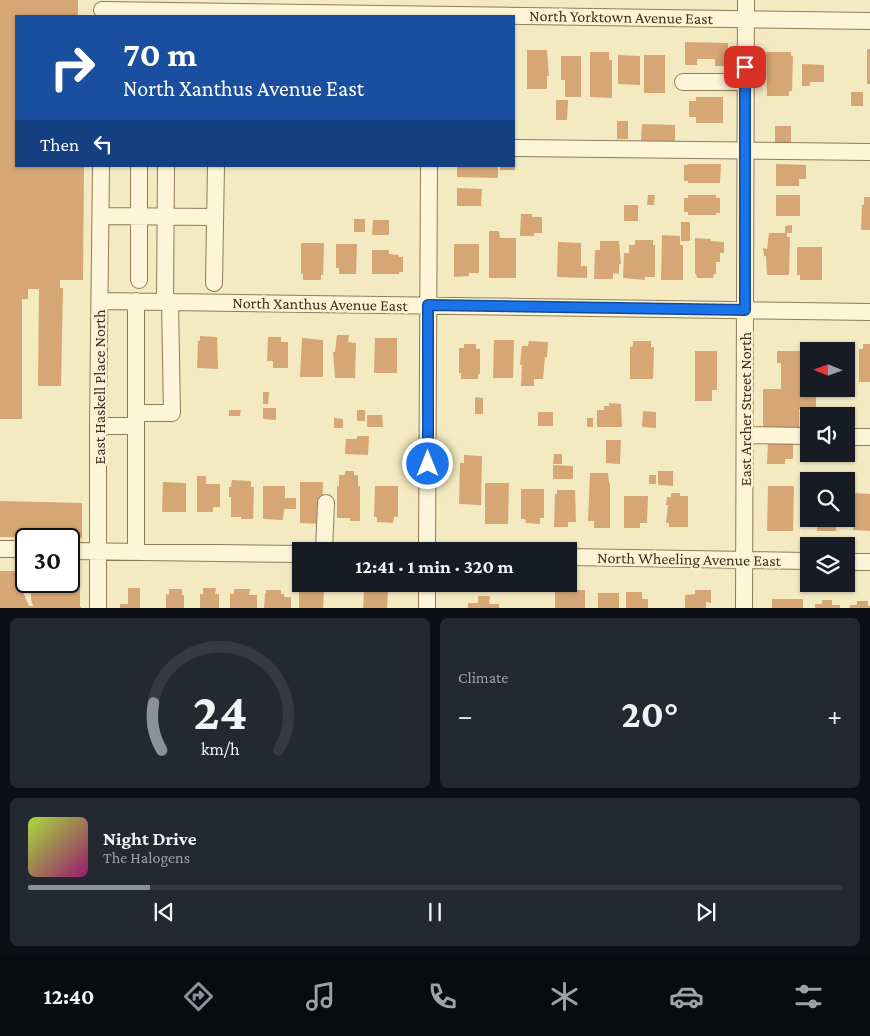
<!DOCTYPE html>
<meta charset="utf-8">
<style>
:root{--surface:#171b24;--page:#242831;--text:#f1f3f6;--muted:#9ea1a6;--line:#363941;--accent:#8c9099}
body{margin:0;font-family:"Crimson Pro",serif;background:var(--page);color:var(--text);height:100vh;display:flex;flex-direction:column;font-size:19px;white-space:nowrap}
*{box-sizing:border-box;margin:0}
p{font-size:16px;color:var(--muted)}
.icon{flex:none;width:28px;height:28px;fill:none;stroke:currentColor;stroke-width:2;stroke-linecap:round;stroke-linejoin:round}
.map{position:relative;height:608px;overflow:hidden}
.details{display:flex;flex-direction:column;gap:10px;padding:10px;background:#0d0f14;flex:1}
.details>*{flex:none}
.hud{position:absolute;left:15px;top:15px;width:500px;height:152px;border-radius:0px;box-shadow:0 1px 4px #0004;background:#1a4fa0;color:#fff;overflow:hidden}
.needle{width:32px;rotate:271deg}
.tools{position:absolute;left:800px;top:342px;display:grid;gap:10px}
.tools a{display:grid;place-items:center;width:55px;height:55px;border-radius:0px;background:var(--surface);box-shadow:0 1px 4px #0004;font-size:25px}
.speed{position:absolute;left:15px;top:528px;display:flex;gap:10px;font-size:25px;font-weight:700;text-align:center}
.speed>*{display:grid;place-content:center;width:65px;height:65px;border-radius:50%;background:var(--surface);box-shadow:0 1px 4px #0004;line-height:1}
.speed .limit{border:2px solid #111;border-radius:8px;background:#fff;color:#111}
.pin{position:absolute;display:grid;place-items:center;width:42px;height:42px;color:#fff;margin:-21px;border-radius:10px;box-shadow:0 2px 8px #0006}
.me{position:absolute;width:55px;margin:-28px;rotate:0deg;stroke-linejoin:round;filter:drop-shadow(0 0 4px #0008)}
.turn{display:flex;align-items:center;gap:18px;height:105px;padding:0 25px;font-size:22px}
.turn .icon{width:65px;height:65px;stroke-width:2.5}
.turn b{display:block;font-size:35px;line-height:42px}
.then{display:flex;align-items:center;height:48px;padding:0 25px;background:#0003;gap:10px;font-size:19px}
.big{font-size:38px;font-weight:700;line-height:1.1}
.details .tile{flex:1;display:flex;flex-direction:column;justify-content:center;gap:8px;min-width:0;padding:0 18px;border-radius:8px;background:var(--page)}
.details .dial{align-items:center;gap:0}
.dial svg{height:130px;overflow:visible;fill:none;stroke:var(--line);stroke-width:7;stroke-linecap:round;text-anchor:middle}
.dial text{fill:var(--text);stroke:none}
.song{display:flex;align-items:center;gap:15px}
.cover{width:60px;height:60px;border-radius:8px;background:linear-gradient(135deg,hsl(80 70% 55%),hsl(320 70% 35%))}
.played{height:5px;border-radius:2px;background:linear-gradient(90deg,var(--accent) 15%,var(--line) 15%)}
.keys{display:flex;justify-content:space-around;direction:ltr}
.heat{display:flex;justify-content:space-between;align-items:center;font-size:28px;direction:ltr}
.details .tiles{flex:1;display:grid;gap:10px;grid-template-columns:1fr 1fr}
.tile:last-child{grid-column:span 2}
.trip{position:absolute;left:292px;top:542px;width:285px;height:50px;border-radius:0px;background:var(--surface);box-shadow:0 1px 4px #0004;font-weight:700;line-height:50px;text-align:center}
.dock{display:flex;height:80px;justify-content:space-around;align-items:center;background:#090b0e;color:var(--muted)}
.dock .icon{width:35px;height:35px}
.dock .active{color:var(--accent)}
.dock b{font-size:22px;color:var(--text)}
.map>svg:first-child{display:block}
</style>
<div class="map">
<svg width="870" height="609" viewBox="0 0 870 609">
<rect width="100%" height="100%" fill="#f3eac2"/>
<!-- building -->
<path fill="#d6a774" d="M0 0H78V16H16V166H84L83 280H60V288H63L61 386H38L39 289H28V299H22V419H0Z
M685 42 728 43V66H715V59H697V65H685Z
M867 49H870V84H867Z
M527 50H547L549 76H547V89H527Z
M590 52H609V60H612V98L590 97Z
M766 52H791V56H793L792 91H789V96H767Z
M618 55 640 56V85L618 84Z
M644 55H665V93H644Z
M561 56H581V97H565V80H561Z
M802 64 824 65V82H810V86H802Z
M851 92H863V106H851Z
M696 97H723V123H696V117H689V101H696Z
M556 100H568L567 120H556Z
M617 121H628V139H617Z
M642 124 675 125V142L641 141Z
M775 126H791V144H775Z
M688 164H721L720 183H688V181H684V165H688Z
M776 164 806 165V179H799V186H776Z
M457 166H498V178L457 177Z
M500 166H515V170H500Z
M457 188 482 189 481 206H457Z
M648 195H655L654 205H647Z
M688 195H716V198H720V213H716V215H688V212H684V198H688Z
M776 195H800V216H776Z
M864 197H870V230H861L862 205H864Z
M624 205H638V221H624Z
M521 214H532V217H542V233H534V236H520Z
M354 219H365V232H354Z
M373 220H389V235H372Z
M681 222H690V241H681Z
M792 225V233H787V237H790L789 275H767L766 256H764L763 248 767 249 769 233H785V226Z
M489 231H499L500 238H516V278H489Z
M662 235 680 236V245H683V280H661Z
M695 238 711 239V241L724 242V253H720V262H716V274H714L713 278H697L696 274H695Z
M635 240H653V245H655V277H645V280L623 278 624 253H629V245H635Z
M600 241H619L621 264H619V274L613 273V279H594L595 250H600Z
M558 242 581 243V266H587V278L557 277Z
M301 243H324L323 275H321V280H303V274H301Z
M336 244H357L356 274H339V268H336Z
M454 244H479V273H469V276L454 277Z
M797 247H822V280H800V275H797Z
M372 250H389V254L399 255V257H403V272H399V274H372Z
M337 335H349L348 342 356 343 355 378H335L333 352H335Z
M200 336 217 337 218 369 197 368 198 341H200Z
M268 337H281V342H288V368H273V361H267Z
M302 338 323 340V377H300Z
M375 338H397V373H374Z
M494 340H514L513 378H493Z
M529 341 548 342 547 357H545L543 379H534V386H521L522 365H520L522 346H528Z
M633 341H651V347H654L653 379H630V347L633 346Z
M464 344H476V349H480V374H478V379H461V373H459V348H464Z
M863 344H870V382H859V349H863Z
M695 351H717V390H712V401H695Z
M777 351H809V389H816V409H799V430L763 428V389H781V363H777Z
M263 392H269L268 404H263Z
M475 397 483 398V414H475Z
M609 403 621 404 622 427H597V410H604V406H609Z
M263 408H276V420L263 419Z
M229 410H241L240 416H229Z
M357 410H365V421H357Z
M643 411 656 412V428L642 427Z
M538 412H553V426H538Z
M367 415H382L383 427H367Z
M334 418 343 419V428H334Z
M587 418H593V427H587Z
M357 436H369L368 455 345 454 346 439H357Z
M606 440H621L620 464 606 463Z
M768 442H793V459H785V464H767Z
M554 454H562V464H553Z
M464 455 482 456 481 505 459 504 460 463H464Z
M553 465 573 466V479H553Z
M345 471H354V475H358V486H360V521H350V518H337V486H339V475H345Z
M658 471H673V486L658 485Z
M590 473H608L609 483H610V528H594V521H588Z
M649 475H656V484H649Z
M197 476H206V484H220V507H213V512H197Z
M232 480 251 481V487H254L253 519H241V517H231V497H229V487H231Z
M163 482 186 483V512H162Z
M300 482H323L322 524 300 523Z
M485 483H509L508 524H485Z
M263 486H285V498H296V509H284L283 520 263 519Z
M375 486H398V517H394L393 523 377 522V517H374Z
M768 486H794L793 531H767Z
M521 489H544V518H540V524L526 523 525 519H521Z
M557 490H575L576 522H568V527H554L555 494H557Z
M671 493H680V496H688V527H669V523H666L668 505H666L667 497H671Z
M854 493 870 494V531L853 530Z
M624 496H648L647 523H640V528H624Z
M0 501 82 503V538L0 537Z
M817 519H840V526H836V531H817Z
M0 571H23V592L29 606H33L31 600V581H69V572H80V606L82 609H0Z
M128 588H140V609H120V604H128Z
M203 588H216L215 594H219V609H200V594H203Z
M299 588 324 589 323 609H299Z
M169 589H182V595H184V609H166V594L169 595Z
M234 589H250L249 595H257V609H230V594H234Z
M266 590H281V594H284V597H291V609H264L265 594H266Z
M364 590H388L387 609H363Z
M555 590H585V609H555Z
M695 590H711V603L706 602V609H685V595L695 594Z
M626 592H642V599H648V609H626Z
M598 593H619V609H598Z
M478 596H490L489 604H499V609H468V603H478Z
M772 599H803V609H772Z
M822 600H832V605H840V609H815V604H822Z
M857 601H868V606H870V609H849L850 605H857Z"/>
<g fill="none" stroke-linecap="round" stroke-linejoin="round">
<!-- minor casing -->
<g stroke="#907b57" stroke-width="18">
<path id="minor" d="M102 10 870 21
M683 82H745
M514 148 870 152
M101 216 215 217
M139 280V166
M214 283 216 166
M100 301 870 312
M136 301V552
M165 302 166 166
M136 413H172L170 302
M98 426H136
M745 435 809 436
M846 437H870
M0 549H26
M69 551 301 554
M324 551 326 503
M427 551 429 166
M569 557 809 561
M846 562H870
M427 584V609
M98 609V426L101 166
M744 609 746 0"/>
</g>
<!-- minor -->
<use href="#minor" stroke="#fdf5d7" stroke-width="16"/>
</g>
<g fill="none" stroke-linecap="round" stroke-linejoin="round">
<!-- route casing -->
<g stroke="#114b97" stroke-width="12">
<path id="route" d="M428 464V305L745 310V67"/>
</g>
<!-- route -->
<use href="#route" stroke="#1a73e8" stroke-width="9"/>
</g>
<g text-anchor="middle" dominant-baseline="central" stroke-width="5" stroke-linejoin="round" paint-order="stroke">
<!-- street labels -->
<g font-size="16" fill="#3e301d" stroke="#faf3d3">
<text transform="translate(621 17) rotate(1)">North Yorktown Avenue East</text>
<text transform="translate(320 304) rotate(1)">North Xanthus Avenue East</text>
<text transform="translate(99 387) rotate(-90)">East Haskell Place North</text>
<text transform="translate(745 409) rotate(-90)">East Archer Street North</text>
<text transform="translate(689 559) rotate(1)">North Wheeling Avenue East</text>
</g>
</g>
</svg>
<div class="tools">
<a><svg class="needle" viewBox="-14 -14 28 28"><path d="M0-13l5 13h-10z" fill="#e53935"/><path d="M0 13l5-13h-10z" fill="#9ea1a6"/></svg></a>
<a><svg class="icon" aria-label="sound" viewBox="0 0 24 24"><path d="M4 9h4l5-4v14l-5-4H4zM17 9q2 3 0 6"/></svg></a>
<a><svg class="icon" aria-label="search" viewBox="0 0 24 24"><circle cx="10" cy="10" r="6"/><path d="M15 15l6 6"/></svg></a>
<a><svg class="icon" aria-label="layers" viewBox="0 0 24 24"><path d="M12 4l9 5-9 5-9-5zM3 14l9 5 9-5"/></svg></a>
</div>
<div class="speed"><div class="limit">30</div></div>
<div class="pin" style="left:745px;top:67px;background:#d93025"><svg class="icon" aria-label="arrive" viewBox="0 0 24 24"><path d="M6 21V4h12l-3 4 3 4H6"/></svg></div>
<svg class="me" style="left:428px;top:464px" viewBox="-20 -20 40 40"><circle r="17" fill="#1a73e8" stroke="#fff" stroke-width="3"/><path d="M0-11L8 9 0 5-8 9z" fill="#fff"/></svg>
<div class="trip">12:41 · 1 min · 320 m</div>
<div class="hud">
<div class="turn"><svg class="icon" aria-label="right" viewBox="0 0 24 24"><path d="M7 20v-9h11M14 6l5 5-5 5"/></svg><div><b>70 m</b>North Xanthus Avenue East</div></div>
<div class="then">Then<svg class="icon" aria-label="left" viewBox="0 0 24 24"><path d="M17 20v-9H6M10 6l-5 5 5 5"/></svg></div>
</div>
</div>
<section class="details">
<div class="tiles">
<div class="tile dial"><svg viewBox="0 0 100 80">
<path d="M14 69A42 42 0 1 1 86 69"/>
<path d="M14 69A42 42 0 0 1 9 40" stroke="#8c9099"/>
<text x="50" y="56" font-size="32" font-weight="700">24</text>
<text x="50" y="72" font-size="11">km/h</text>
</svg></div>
<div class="tile"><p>Climate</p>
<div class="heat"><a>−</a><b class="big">20°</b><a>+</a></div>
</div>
<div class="tile">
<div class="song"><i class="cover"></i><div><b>Night Drive</b><p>The Halogens</p></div></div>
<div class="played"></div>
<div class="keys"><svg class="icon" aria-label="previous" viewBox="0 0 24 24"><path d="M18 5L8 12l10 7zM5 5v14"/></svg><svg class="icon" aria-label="pause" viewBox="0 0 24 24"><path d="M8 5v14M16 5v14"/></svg><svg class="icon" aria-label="next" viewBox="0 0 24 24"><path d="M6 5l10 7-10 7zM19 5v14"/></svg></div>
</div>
</div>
</section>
<nav class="dock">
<b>12:40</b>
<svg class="icon active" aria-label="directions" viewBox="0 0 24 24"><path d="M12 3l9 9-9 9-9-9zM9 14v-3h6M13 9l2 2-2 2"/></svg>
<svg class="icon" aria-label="music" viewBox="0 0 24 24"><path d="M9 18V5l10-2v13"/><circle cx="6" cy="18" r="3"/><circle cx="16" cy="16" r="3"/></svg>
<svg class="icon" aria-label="phone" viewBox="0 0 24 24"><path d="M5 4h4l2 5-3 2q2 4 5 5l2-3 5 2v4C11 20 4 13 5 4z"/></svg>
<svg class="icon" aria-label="climate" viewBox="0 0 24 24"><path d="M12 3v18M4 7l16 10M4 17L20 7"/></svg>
<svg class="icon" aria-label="car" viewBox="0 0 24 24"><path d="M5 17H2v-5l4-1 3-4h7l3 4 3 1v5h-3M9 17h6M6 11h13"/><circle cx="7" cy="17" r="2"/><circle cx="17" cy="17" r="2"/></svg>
<svg class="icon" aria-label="filters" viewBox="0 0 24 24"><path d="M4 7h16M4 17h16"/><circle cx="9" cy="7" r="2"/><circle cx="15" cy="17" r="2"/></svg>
</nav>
